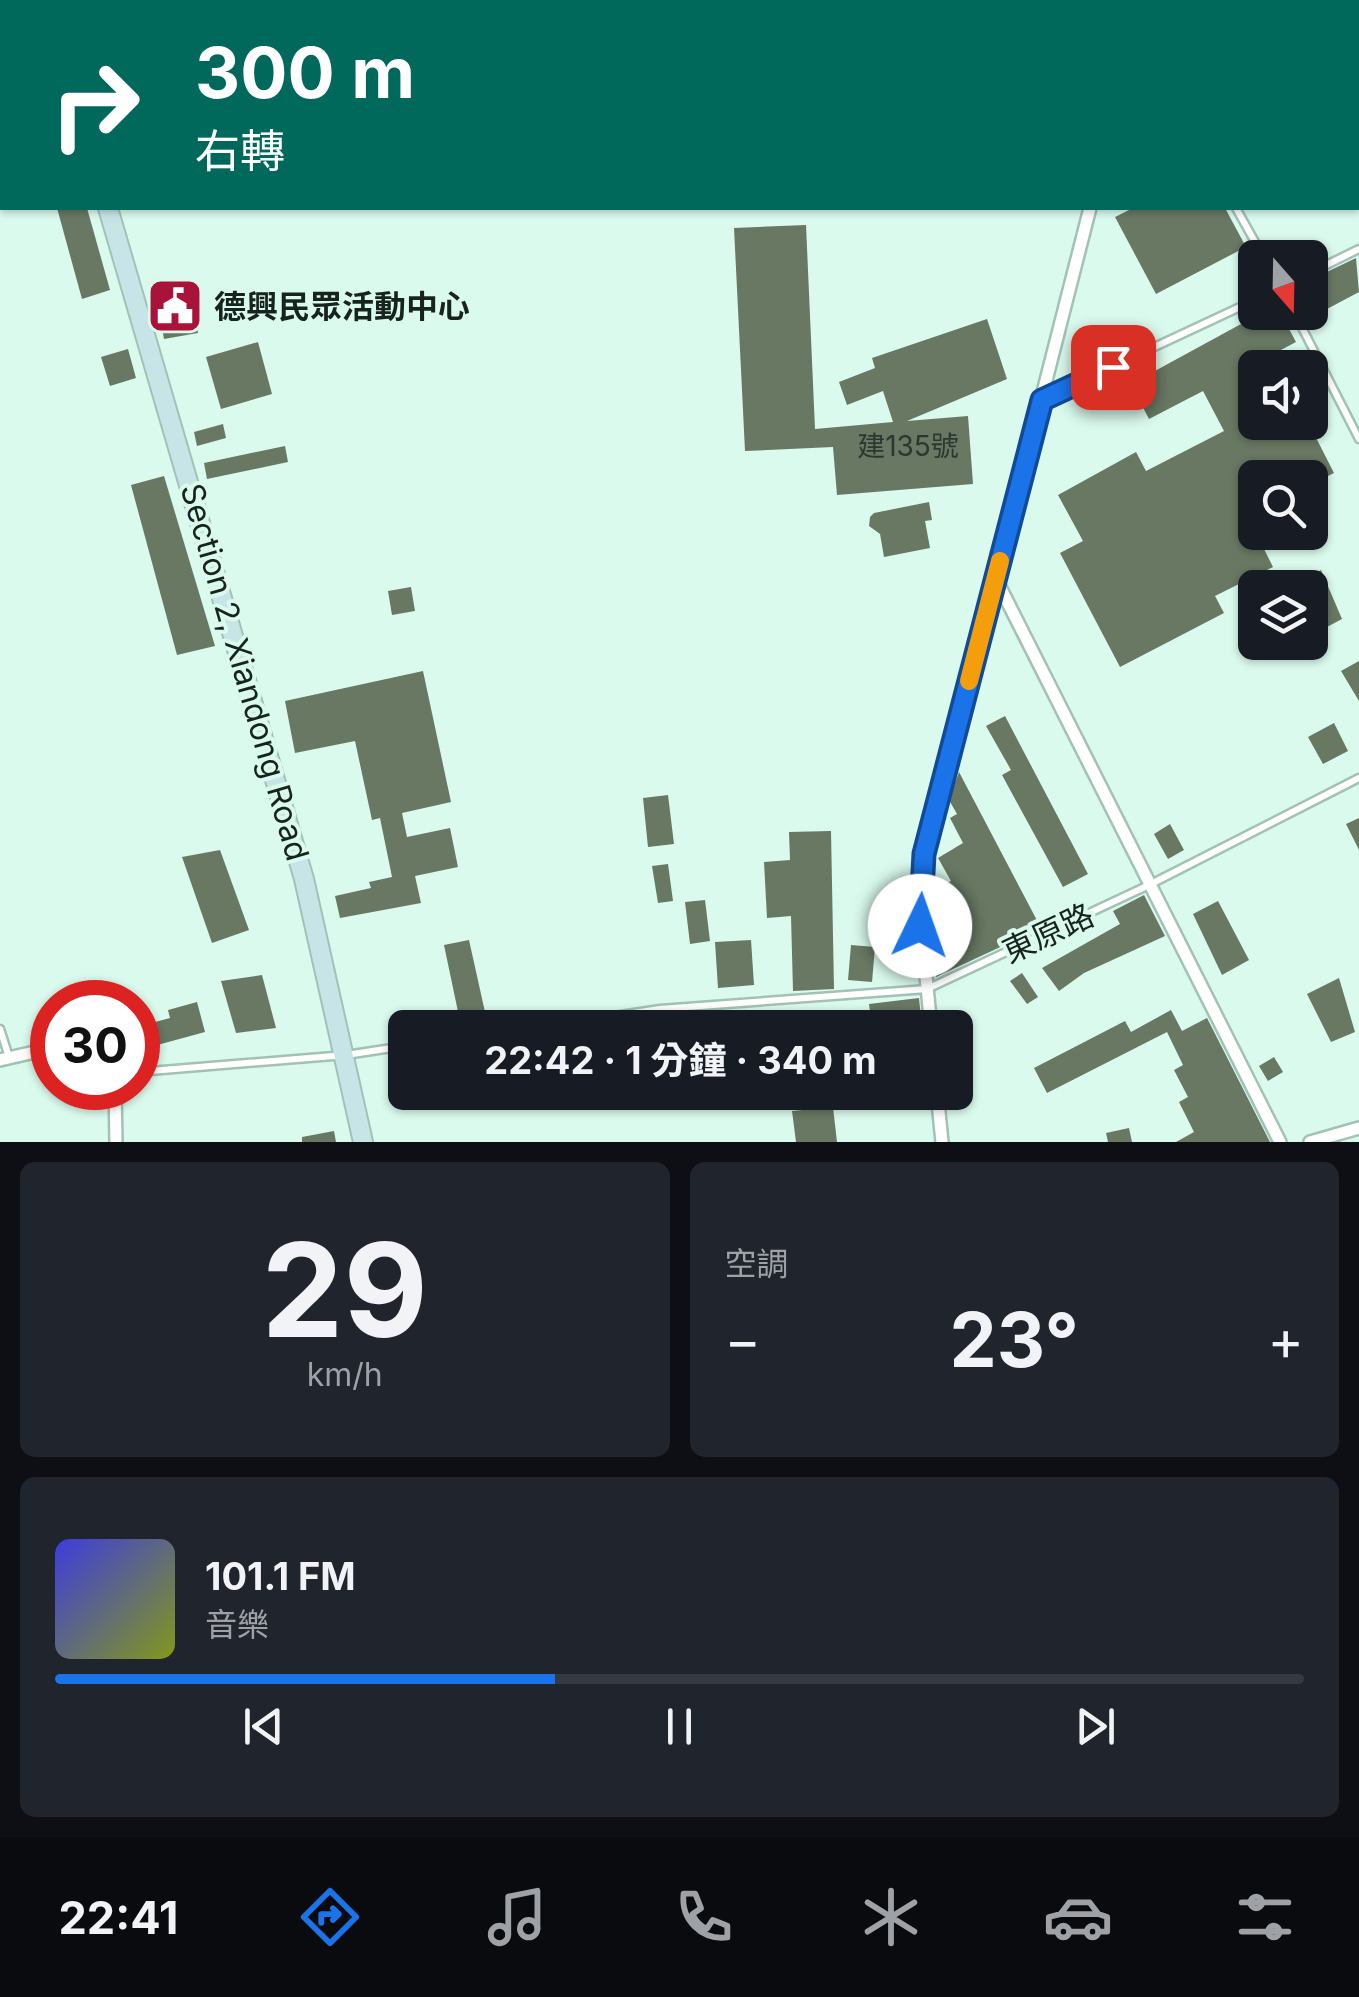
<!DOCTYPE html>
<html lang="zh-TW">
<meta charset="utf-8">
<style>
:root{--surface:#171b24;--page:#20242c;--text:#f1f3f6;--muted:#9ea1a6;--line:#363941;--accent:#1a73e8}
body{margin:0;font-family:Inter,"Noto Sans TC",sans-serif;background:var(--page);color:var(--text);height:100vh;display:flex;flex-direction:column;font-size:38px;white-space:nowrap}
*{box-sizing:border-box;margin:0}
p{font-size:32px;color:var(--muted)}
.icon{flex:none;width:55px;height:55px;fill:none;stroke:currentColor;stroke-width:2;stroke-linecap:round;stroke-linejoin:round}
.map{position:relative;height:1142px;overflow:hidden}
.side{display:flex;flex-direction:column;gap:20px;padding:20px;background:#0d0f14;flex:1}
.side>*{flex:none}
.guide{position:absolute;left:0px;top:0px;width:1360px;height:210px;box-shadow:0 2px 8px #0004;background:#00695c;color:#fff;overflow:hidden}
.needle{width:65px;rotate:160deg}
.tools{position:absolute;left:1238px;top:240px;display:grid;gap:20px}
.tools a{display:grid;place-items:center;width:90px;height:90px;border-radius:15px;background:var(--surface);box-shadow:0 2px 8px #0004;font-size:50px}
.speed{position:absolute;left:30px;top:980px;display:flex;gap:20px;font-size:50px;font-weight:700;text-align:center}
.speed>*{display:grid;place-content:center;width:130px;height:130px;border-radius:50%;background:var(--surface);box-shadow:0 2px 8px #0004;line-height:1}
.speed .limit{border:15px solid #d22;background:#fff;color:#111}
.pin{position:absolute;display:grid;place-items:center;width:85px;height:85px;color:#fff;margin:-42px;border-radius:20px;box-shadow:0 5px 15px #0006}
.me{position:absolute;width:110px;margin:-55px;rotate:3deg;stroke-linejoin:round;filter:drop-shadow(0 0 8px #0008)}
.turn{display:flex;align-items:center;gap:35px;height:210px;padding:0 30px;font-size:45px}
.turn .icon{width:130px;height:130px;stroke-width:2.5}
.turn b{display:block;font-size:70px;line-height:85px}
.big{font-size:75px;font-weight:700;line-height:1.1}
.side .tile{flex:1;display:flex;flex-direction:column;justify-content:center;gap:15px;min-width:0;padding:0 35px;border-radius:15px;background:var(--page)}
.side .dial{align-items:center;gap:0}
.dial b{font-size:130px;line-height:1}
.song{display:flex;align-items:center;gap:30px}
.cover{width:120px;height:120px;border-radius:15px;background:linear-gradient(135deg,hsl(240 70% 55%),hsl(70 70% 35%))}
.played{height:10px;border-radius:5px;background:linear-gradient(90deg,var(--accent) 40%,var(--line) 40%)}
.keys{display:flex;justify-content:space-around;direction:ltr}
.heat{display:flex;justify-content:space-between;align-items:center;font-size:55px;direction:ltr}
.side .tiles{flex:1;display:grid;gap:20px;grid-template-columns:1fr 1fr}
.tile:last-child{grid-column:span 2}
.trip{position:absolute;left:388px;top:1010px;width:585px;height:100px;border-radius:15px;background:var(--surface);box-shadow:0 2px 8px #0004;font-weight:700;line-height:100px;text-align:center}
.dock{display:flex;height:160px;justify-content:space-around;align-items:center;background:#090b0e;color:var(--muted)}
.dock .icon{width:70px;height:70px}
.dock .active{color:var(--accent)}
.dock b{font-size:45px;color:var(--text)}
.map>svg:first-child{display:block}
</style>
<div class="map">
<svg width="1359" height="1142" viewBox="0 0 1359 1142">
<rect width="100%" height="100%" fill="#dafaed"/>
<g fill="none" stroke-linecap="round" stroke-linejoin="round">
<!-- canal -->
<path stroke="#b8e0f4" stroke-width="12" d="M1311 0 1315 2
M1358 35 1359 36"/>
</g>
<!-- building -->
<path fill="#687863" d="M57 208H87L110 290 82 299Z
M1133 208H1225L1246 247 1156 294 1115 217Z
M806 225 815 429 893 422 883 391 847 405 839 382 875 368 872 358 987 319 1007 379 907 421 968 416 973 484 837 495 833 447 745 451 734 228Z
M1356 258 1359 292 1310 318V280Z
M190 289 198 333 164 339 156 295Z
M1263 312H1280L1296 342 1279 351 1286 368H1255V422H1308L1334 473 1310 485V478H1255V514L1248 517 1273 567 1215 596 1224 613 1120 667 1060 553 1083 541 1058 495 1136 452 1146 471 1224 431 1203 391 1149 419 1131 384Z
M258 342 272 394 221 409 206 357Z
M128 349 136 378 110 386 101 357Z
M223 424 226 438 197 446 194 432Z
M285 446 288 462 207 479 204 463Z
M164 476 215 646 177 655 131 485Z
M929 502 932 520 925 521 930 548 884 557 880 534 869 526 870 517 874 513Z
M1321 570 1342 619 1310 636V588H1288Z
M411 587 415 611 392 615 388 591Z
M1254 642H1297L1263 660Z
M1359 661V701L1341 671Z
M423 671 451 802 402 813 407 837 450 828 458 867 415 876 421 903 340 918 335 896 371 888 369 882 392 877 380 818 372 820 355 741 295 753 285 701Z
M1005 716 1088 874 1063 887 1002 775 1011 770 986 726Z
M1334 723 1348 751 1323 764 1308 737Z
M959 772 1041 928 936 977 933 936 952 925 932 891 951 881 938 858 963 843 950 818 957 814 949 800Z
M668 795 674 844 648 847 643 798Z
M1359 818V850L1346 824Z
M1170 824 1184 850 1168 859 1154 834Z
M831 831 834 989 793 991 791 916 767 918 764 862 790 860 789 832Z
M220 850 249 930 212 943 182 857Z
M668 864 673 901 658 903 652 866Z
M1144 895 1165 936 1084 973 1059 991 1042 968 1120 924 1113 911Z
M705 900 710 941 690 944 685 902Z
M1218 901 1249 960 1222 975 1193 914Z
M469 940 487 1021 461 1026 444 945Z
M751 940 754 985 718 988 715 942Z
M851 945 875 947 872 982 848 980Z
M1022 973 1038 997 1027 1004 1010 981Z
M262 975 276 1028 236 1033 221 981Z
M1339 978 1355 1032 1331 1042 1307 994Z
M919 998 922 1028H872L869 1004Z
M197 1002 205 1032 150 1047 144 1025 170 1018 168 1010Z
M1171 1010 1182 1031 1207 1018 1270 1142H1176L1194 1132 1179 1102 1188 1097 1174 1070 1183 1065 1167 1032 1047 1093 1034 1068 1125 1021 1131 1032Z
M1274 1057 1283 1072 1268 1081 1259 1066Z
M833 1107 837 1142H796L792 1111Z
M1129 1128 1132 1142H1108L1106 1133Z
M334 1131 336 1142H302V1137Z"/>
<g fill="none" stroke-linecap="round" stroke-linejoin="round">
<!-- lane casing -->
<g stroke="#a3c2b6" stroke-width="11">
<path id="lane" d="M470 0 476 2
M527 0 532 2
M1284 0 1287 2
M1176 2 1181 0
M1358 53 1359 54
M1236 208 1264 258
M1310 273 1359 249
M1294 312 1359 439
M1043 399 1255 300
M535 1028 660 1009 927 989 1149 885 1359 778
M0 1029 9 1057
M138 1072 346 1055 405 1046"/>
</g>
<!-- street casing -->
<g stroke="#a3c2b6" stroke-width="16">
<path id="street" d="M1141 2 1142 0
M996 579 1280 1142
M931 1028 921 925 925 855 1090 208
M0 1060 52 1048
M115 1088 116 1142
M937 1092 942 1142
M1310 1142 1359 1128"/>
</g>
<!-- secondary casing -->
<g stroke="#a3c2b6" stroke-width="22">
<path id="secondary" d="M49 0V2
M108 208 304 879 363 1142"/>
</g>
<!-- lane -->
<use href="#lane" stroke="#fff" stroke-width="6"/>
<!-- street -->
<use href="#street" stroke="#fff" stroke-width="11"/>
<!-- secondary -->
<use href="#secondary" stroke="#c7e5e7" stroke-width="18"/>
</g>
<g fill="none" stroke-linecap="round" stroke-linejoin="round">
<!-- route casing -->
<g stroke="#114b97" stroke-width="25">
<path id="route" d="M920 926 924 854 1042 400 1113 367"/>
</g>
<!-- route -->
<use href="#route" stroke="#1a73e8" stroke-width="18"/>
<!-- slow -->
<path stroke="#f59e0b" stroke-width="18" d="M969 681 1000 561"/>
</g>
<!-- icons -->
<defs>
<g id="civic-square" transform="scale(2.875)"><rect x="-9" y="-9" width="18" height="18" rx="4" fill="#aa1339" stroke="#dafaed"/><path d="M-.6-6.5H3V-4.5H.6V-3L4-1V1h2V6H-6V1h2V-1L-.6-3ZM-1.2 2.5V6h2.4V2.5Z" fill="#fff"/></g>
</defs>
<g fill-rule="evenodd">
<use href="#civic-square" x="175" y="306"/>
</g>
<g text-anchor="middle" dominant-baseline="central" stroke-width="8" stroke-linejoin="round" paint-order="stroke">
<!-- number labels -->
<g font-size="28" fill="#2b382f">
<text x="908" y="446">建135號</text>
</g>
<!-- poi labels -->
<g font-size="32" font-weight="bold" fill="#17231e" stroke="#dafaed" text-anchor="start">
<text x="214" y="306">德興民眾活動中心</text>
</g>
<!-- street labels -->
<g font-size="32" fill="#17231e" stroke="#dafaed">
<text transform="translate(245 672) rotate(74)">Section 2, Xiandong Road</text>
<text transform="translate(1048 933) rotate(-25)">東原路</text>
</g>
</g>
</svg>
<div class="tools">
<a><svg class="needle" viewBox="-14 -14 28 28"><path d="M0-13l5 13h-10z" fill="#e53935"/><path d="M0 13l5-13h-10z" fill="#9ea1a6"/></svg></a>
<a><svg class="icon" aria-label="sound" viewBox="0 0 24 24"><path d="M4 9h4l5-4v14l-5-4H4zM17 9q2 3 0 6"/></svg></a>
<a><svg class="icon" aria-label="search" viewBox="0 0 24 24"><circle cx="10" cy="10" r="6"/><path d="M15 15l6 6"/></svg></a>
<a><svg class="icon" aria-label="layers" viewBox="0 0 24 24"><path d="M12 4l9 5-9 5-9-5zM3 14l9 5 9-5"/></svg></a>
</div>
<div class="speed"><div class="limit">30</div></div>
<div class="pin" style="left:1113px;top:367px;background:#d93025"><svg class="icon" aria-label="arrive" viewBox="0 0 24 24"><path d="M6 21V4h12l-3 4 3 4H6"/></svg></div>
<svg class="me" style="left:920px;top:926px" viewBox="-20 -20 40 40"><circle r="19" fill="#fff"/><path d="M0-13L10 11 0 6-10 11z" fill="#1a73e8"/></svg>
<div class="trip">22:42 · 1 分鐘 · 340 m</div>
<div class="guide">
<div class="turn"><svg class="icon" aria-label="right" viewBox="0 0 24 24"><path d="M7 20v-9h11M14 6l5 5-5 5"/></svg><div><b>300 m</b>右轉</div></div>
</div>
</div>
<section class="side">
<div class="tiles">
<div class="tile dial"><b>29</b><p>km/h</p></div>
<div class="tile"><p>空調</p>
<div class="heat"><a>−</a><b class="big">23°</b><a>+</a></div>
</div>
<div class="tile">
<div class="song"><i class="cover"></i><div><b>101.1 FM</b><p>音樂</p></div></div>
<div class="played"></div>
<div class="keys"><svg class="icon" aria-label="previous" viewBox="0 0 24 24"><path d="M18 5L8 12l10 7zM5 5v14"/></svg><svg class="icon" aria-label="pause" viewBox="0 0 24 24"><path d="M8 5v14M16 5v14"/></svg><svg class="icon" aria-label="next" viewBox="0 0 24 24"><path d="M6 5l10 7-10 7zM19 5v14"/></svg></div>
</div>
</div>
</section>
<nav class="dock">
<b>22:41</b>
<svg class="icon active" aria-label="directions" viewBox="0 0 24 24"><path d="M12 3l9 9-9 9-9-9zM9 14v-3h6M13 9l2 2-2 2"/></svg>
<svg class="icon" aria-label="music" viewBox="0 0 24 24"><path d="M9 18V5l10-2v13"/><circle cx="6" cy="18" r="3"/><circle cx="16" cy="16" r="3"/></svg>
<svg class="icon" aria-label="phone" viewBox="0 0 24 24"><path d="M5 4h4l2 5-3 2q2 4 5 5l2-3 5 2v4C11 20 4 13 5 4z"/></svg>
<svg class="icon" aria-label="climate" viewBox="0 0 24 24"><path d="M12 3v18M4 7l16 10M4 17L20 7"/></svg>
<svg class="icon" aria-label="car" viewBox="0 0 24 24"><path d="M5 17H2v-5l4-1 3-4h7l3 4 3 1v5h-3M9 17h6M6 11h13"/><circle cx="7" cy="17" r="2"/><circle cx="17" cy="17" r="2"/></svg>
<svg class="icon" aria-label="filters" viewBox="0 0 24 24"><path d="M4 7h16M4 17h16"/><circle cx="9" cy="7" r="2"/><circle cx="15" cy="17" r="2"/></svg>
</nav>
